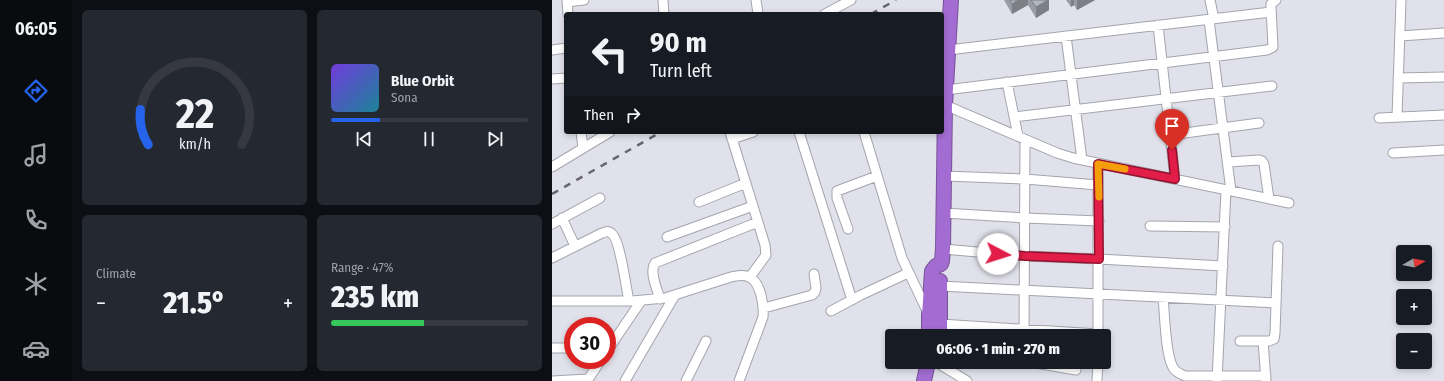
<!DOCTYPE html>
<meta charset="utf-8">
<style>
:root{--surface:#171b24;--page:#242831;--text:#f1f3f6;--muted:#9ea1a6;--line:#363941;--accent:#2563eb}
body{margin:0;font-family:"Fira Sans Condensed",sans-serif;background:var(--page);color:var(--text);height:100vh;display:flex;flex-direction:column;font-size:15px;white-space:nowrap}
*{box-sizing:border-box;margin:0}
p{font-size:13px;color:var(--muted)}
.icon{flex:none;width:22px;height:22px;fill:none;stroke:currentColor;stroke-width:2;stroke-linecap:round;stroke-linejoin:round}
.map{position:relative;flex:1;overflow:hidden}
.sheet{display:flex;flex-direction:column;gap:10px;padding:10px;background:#0d0f14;width:480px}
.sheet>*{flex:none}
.banner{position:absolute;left:12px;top:12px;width:380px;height:122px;border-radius:4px;box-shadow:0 2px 6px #0003;background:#171b24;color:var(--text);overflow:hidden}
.needle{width:26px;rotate:81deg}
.fabs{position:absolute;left:844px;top:245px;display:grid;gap:8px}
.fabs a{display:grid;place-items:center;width:36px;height:36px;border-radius:4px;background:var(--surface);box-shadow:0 2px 6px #0003;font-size:20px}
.speed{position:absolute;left:12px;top:317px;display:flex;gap:8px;font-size:20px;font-weight:700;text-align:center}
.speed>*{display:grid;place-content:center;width:52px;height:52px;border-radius:50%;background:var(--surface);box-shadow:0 2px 6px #0003;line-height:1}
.speed .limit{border:6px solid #d22;background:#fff;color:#111}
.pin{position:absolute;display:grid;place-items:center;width:34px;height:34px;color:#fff;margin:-41px -17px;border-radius:50% 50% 50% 0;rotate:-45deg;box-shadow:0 0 4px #0007}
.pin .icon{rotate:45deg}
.me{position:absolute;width:44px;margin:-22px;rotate:95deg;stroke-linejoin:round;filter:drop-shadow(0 0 3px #0008)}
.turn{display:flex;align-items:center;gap:14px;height:84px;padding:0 20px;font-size:18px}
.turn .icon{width:52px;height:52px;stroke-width:2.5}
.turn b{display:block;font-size:28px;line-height:34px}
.then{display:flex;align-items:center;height:38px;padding:0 20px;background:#0003;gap:8px;font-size:15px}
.big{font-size:30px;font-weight:800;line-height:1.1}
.sheet .card{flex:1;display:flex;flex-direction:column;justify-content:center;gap:6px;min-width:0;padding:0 14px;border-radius:6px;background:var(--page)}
.sheet .dial{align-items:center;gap:0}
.dial svg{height:104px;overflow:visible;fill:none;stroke:var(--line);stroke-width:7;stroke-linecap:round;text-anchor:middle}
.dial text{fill:var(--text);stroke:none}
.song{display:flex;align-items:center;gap:12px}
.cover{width:48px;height:48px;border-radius:6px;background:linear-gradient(135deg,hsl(260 70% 55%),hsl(190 70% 35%))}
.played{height:4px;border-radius:2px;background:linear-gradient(90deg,var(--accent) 25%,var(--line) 25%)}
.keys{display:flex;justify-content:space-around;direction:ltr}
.heat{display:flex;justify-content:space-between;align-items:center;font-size:22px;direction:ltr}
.charge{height:6px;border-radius:3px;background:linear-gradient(90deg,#34c759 47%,var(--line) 0)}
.sheet .tiles{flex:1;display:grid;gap:10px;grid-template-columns:repeat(2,1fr)}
.trip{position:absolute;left:333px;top:329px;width:226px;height:40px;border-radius:4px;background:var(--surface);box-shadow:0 2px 6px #0003;font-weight:800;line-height:40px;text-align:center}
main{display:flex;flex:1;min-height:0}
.tab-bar{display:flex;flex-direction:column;width:72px;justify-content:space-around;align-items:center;background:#090b0e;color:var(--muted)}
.tab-bar .icon{width:28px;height:28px}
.tab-bar .current{color:var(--accent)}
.tab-bar b{font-size:18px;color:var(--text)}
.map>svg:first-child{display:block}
</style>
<main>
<nav class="tab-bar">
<b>06:05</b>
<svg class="icon current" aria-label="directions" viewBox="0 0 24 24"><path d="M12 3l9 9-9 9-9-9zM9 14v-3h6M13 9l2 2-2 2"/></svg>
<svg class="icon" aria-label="music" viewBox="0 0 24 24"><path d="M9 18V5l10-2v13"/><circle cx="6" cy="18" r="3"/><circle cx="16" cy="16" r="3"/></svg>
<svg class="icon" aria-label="phone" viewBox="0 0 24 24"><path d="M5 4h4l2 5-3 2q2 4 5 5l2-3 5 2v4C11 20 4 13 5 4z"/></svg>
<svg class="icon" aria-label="climate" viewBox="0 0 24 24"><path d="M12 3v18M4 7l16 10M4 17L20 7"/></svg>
<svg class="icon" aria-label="car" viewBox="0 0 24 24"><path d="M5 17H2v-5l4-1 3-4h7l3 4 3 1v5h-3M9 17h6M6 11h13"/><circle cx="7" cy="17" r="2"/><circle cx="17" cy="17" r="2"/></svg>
</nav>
<section class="sheet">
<div class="tiles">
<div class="card dial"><svg viewBox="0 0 100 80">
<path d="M14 69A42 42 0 1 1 86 69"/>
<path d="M14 69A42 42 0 0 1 8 42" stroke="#2563eb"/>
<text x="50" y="56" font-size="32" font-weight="700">22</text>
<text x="50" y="72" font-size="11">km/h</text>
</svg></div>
<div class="card">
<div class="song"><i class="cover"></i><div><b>Blue Orbit</b><p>Sona</p></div></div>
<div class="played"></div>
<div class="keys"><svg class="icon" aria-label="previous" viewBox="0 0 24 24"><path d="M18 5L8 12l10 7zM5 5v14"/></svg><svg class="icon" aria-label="pause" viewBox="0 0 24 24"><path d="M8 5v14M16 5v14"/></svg><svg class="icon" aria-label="next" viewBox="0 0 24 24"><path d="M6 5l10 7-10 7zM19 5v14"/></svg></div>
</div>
<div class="card"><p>Climate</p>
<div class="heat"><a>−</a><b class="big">21.5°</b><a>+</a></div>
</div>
<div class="card"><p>Range · 47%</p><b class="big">235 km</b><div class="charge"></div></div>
</div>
</section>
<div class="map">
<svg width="892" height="381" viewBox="0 0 892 381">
<rect width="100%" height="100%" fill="#e1e1eb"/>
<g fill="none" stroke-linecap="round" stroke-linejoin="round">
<!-- minor casing -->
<g stroke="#a3a4ad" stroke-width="11">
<path id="minor" d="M15 0 16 14
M111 0 112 14
M204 0 206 14
M658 0 662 19
M15 2 32 0
M273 14 299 0
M657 20 679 191
M606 25 623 179
M514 36 530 160
M848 36 892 33
M0 50 14 48
M396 50 719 12
M846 78 892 77
M0 79 14 78
M455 82 466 136
M394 90 715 50 721 47 719 7V4L724 0
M393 105 505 153 521 158 737 203
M462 117 720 86
M845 117 849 0
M827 118 892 115
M29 132 31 148
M178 132 213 245 214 255 198 277
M247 132 300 300
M312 132 350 258 376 313
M618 135 707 123
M180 139 201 132
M841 153 892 150
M676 162 707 160 710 161 712 164 717 199
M546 164V336
M0 167 58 132
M392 176 473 179 546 185
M147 202 194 183
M392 213 473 218 547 221
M10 218 23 246
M0 224 48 198
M598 226 673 227
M296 229 285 198V191L325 176
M115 237 201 206
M391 249 473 256 547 259 671 266
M0 258 50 233C54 232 56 230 59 233 68 238 74 288 77 301
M388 286 724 303
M611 298C613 314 613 357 622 369 625 373 629 374 633 376H714
M108 299C105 289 97 272 103 263L206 222
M0 301H80L113 298 179 277C185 276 191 274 197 277 209 282 212 306 211 317L187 381
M212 308 260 295 263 292 264 288 262 274
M279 311 309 295 356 273
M388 324 546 334
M472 336 473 140
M688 341H717L722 339 723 333 726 246
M711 341 714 381
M0 348H21
M55 351 89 301
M384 362 415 381
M478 362 524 370
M0 381 36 379
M35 381 49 360
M73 381 123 295
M134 381 154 341
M545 381 546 362
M665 381 674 190"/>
</g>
<!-- highway casing -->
<g stroke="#775397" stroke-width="16">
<path id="highway" d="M377 336V316L380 271 384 266 389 264 390 261 391 249 393 105 399 0
M388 336V281
M372 381 376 362"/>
</g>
<!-- minor -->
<use href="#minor" stroke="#fff" stroke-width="9"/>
<!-- highway -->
<use href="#highway" stroke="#a36cd2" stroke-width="14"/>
<!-- rail -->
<path stroke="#66666c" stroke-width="2.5" stroke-dasharray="7 7" stroke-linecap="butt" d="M319 14 344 0
M0 194 109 132"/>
</g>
<!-- wall -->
<path fill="#989da4" d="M452 0H497V10L484 18 476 5 460 14Z
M514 0H543L525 10 522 5 519 7Z"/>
<!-- shaded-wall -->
<path fill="#7c8086" d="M466 0H476V5L460 14V4Z
M496 0H497V10L484 18V7Z
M519 0H522V5L519 7Z
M525 0H543L525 10Z"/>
<!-- building -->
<path fill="#b1b7bf" stroke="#7c8086" d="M458 0H466L460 4Z
M479 0H496L484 7Z"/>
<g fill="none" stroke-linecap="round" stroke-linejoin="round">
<!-- route casing -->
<g stroke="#92132f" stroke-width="10">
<path id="route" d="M446 254 473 256 547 259 546 164 623 179 620 150"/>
</g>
<!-- route -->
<use href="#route" stroke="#e11d48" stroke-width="7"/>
<!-- slow -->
<path stroke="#f59e0b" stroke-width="7" d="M547 197 546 164 573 169"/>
</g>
</svg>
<div class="fabs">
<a><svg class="needle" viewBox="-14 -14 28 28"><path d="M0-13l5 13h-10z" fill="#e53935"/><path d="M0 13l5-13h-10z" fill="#9ea1a6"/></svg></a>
<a>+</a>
<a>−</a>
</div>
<div class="speed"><div class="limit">30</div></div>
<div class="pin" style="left:620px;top:150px;background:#d93025"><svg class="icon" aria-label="arrive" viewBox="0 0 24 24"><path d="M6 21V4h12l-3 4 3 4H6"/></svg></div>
<svg class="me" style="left:446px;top:254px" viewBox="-20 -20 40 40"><circle r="19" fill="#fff"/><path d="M0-13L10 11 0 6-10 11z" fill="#e11d48"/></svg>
<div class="trip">06:06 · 1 min · 270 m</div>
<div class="banner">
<div class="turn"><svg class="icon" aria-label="left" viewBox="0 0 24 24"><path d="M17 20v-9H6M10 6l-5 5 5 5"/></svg><div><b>90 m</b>Turn left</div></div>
<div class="then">Then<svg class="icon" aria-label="right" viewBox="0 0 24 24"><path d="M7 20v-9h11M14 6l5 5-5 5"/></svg></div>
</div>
</div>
</main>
